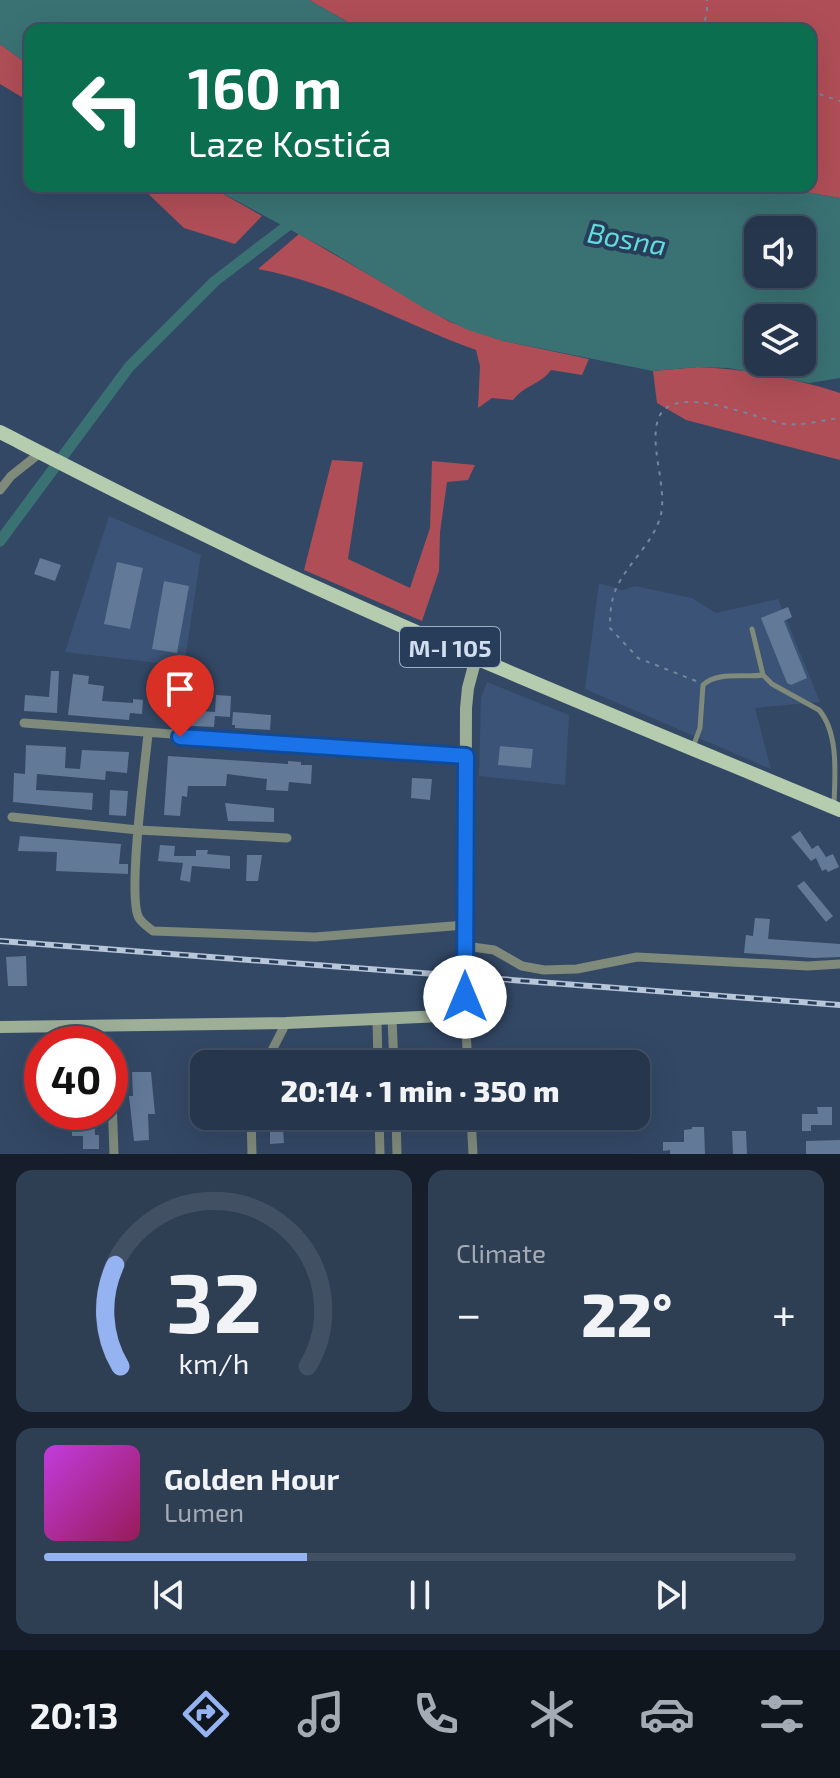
<!DOCTYPE html>
<meta charset="utf-8">
<style>
:root{--surface:#26364c;--page:#2e3e53;--text:#f1f3f6;--muted:#a4abb5;--line:#425064;--accent:#95b2f1}
body{margin:0;font-family:"Exo 2",sans-serif;background:var(--page);color:var(--text);height:100vh;display:flex;flex-direction:column;font-size:30px;white-space:nowrap}
*{box-sizing:border-box;margin:0}
p{font-size:26px;color:var(--muted)}
.icon{flex:none;width:44px;height:44px;fill:none;stroke:currentColor;stroke-width:2;stroke-linecap:round;stroke-linejoin:round}
.map{position:relative;height:1154px;overflow:hidden}
.side{display:flex;flex-direction:column;gap:16px;padding:16px;background:#151e2a;flex:1}
.side>*{flex:none}
.hud{position:absolute;left:24px;top:24px;width:792px;height:168px;border-radius:16px;box-shadow:0 8px 32px #0002,0 0 0 2px var(--line);background:#0b6e4f;color:#fff;overflow:hidden}
.tools{position:absolute;left:744px;top:216px;display:grid;gap:16px}
.tools a{display:grid;place-items:center;width:72px;height:72px;border-radius:16px;background:var(--surface);box-shadow:0 8px 32px #0002,0 0 0 2px var(--line);font-size:40px}
.speed{position:absolute;left:24px;top:1026px;display:flex;gap:16px;font-size:40px;font-weight:700;text-align:center}
.speed>*{display:grid;place-content:center;width:104px;height:104px;border-radius:50%;background:var(--surface);box-shadow:0 8px 32px #0002,0 0 0 2px var(--line);line-height:1}
.speed .limit{border:12px solid #d22;background:#fff;color:#111}
.pin{position:absolute;display:grid;place-items:center;width:68px;height:68px;color:#fff;margin:-82px -34px;border-radius:50% 50% 50% 0;rotate:-45deg;box-shadow:0 0 8px #0007}
.pin .icon{rotate:45deg}
.me{position:absolute;width:88px;margin:-44px;rotate:0deg;stroke-linejoin:round;filter:drop-shadow(0 0 6px #0008)}
.turn{display:flex;align-items:center;gap:28px;height:168px;padding:0 32px;font-size:36px}
.turn .icon{width:104px;height:104px;stroke-width:2.5}
.turn b{display:block;font-size:56px;line-height:68px}
.big{font-size:60px;font-weight:800;line-height:1.1}
.side .card{flex:1;display:flex;flex-direction:column;justify-content:center;gap:12px;min-width:0;padding:0 28px;border-radius:16px;background:var(--page)}
.side .dial{align-items:center;gap:0}
.dial svg{height:208px;overflow:visible;fill:none;stroke:var(--line);stroke-width:7;stroke-linecap:round;text-anchor:middle}
.dial text{fill:var(--text);stroke:none}
.song{display:flex;align-items:center;gap:24px}
.cover{width:96px;height:96px;border-radius:12px;background:linear-gradient(135deg,hsl(290 70% 55%),hsl(330 70% 35%))}
.played{height:8px;border-radius:4px;background:linear-gradient(90deg,var(--accent) 35%,var(--line) 35%)}
.keys{display:flex;justify-content:space-around;direction:ltr}
.heat{display:flex;justify-content:space-between;align-items:center;font-size:44px;direction:ltr}
.side .tiles{flex:1;display:grid;gap:16px;grid-template-columns:1fr 1fr}
.card:last-child{grid-column:span 2}
.trip{position:absolute;left:190px;top:1050px;width:460px;height:80px;border-radius:16px;background:var(--surface);box-shadow:0 8px 32px #0002,0 0 0 2px var(--line);font-weight:800;line-height:80px;text-align:center}
.menu{display:flex;height:128px;justify-content:space-around;align-items:center;background:#0f161e;color:var(--muted)}
.menu .icon{width:56px;height:56px}
.menu .selected{color:var(--accent)}
.menu b{font-size:36px;color:var(--text)}
.map>svg:first-child{display:block}
</style>
<div class="map">
<svg width="840" height="1154" viewBox="0 0 840 1154">
<rect width="100%" height="100%" fill="#334865"/>
<!-- built -->
<path fill="#3a5376" d="M109 516 201 555 184 666 65 652Z
M599 583 623 590 635 586 692 598 716 613 778 599 820 702 755 708 771 769 585 689Z
M487 682 569 715 565 785 479 776 481 698Z"/>
<!-- green -->
<path fill="#b04e57" d="M309 0H840V198L782 188 754 186H810V30H362Z
M0 44 30 66V102L0 84Z
M140 186H209L262 216 235 244 184 228Z
M299 234 450 322 503 341 589 359 582 375 551 370C539 386 527 383 513 400L492 398 478 408 480 366 476 350C401 323 338 284 258 269Z
M698 367C746 369 794 378 840 393V460L686 420 657 403 653 371Z
M332 460 363 462 348 559 410 588 430 528 432 461 475 465 468 480 447 482 440 532 439 571 422 621 304 570Z"/>
<!-- water -->
<path fill="#3a7273" fill-rule="evenodd" d="M0 0H309L362 30H30V66L0 44Z
M209 186H754L782 188 840 198V378L809 383 728 368 698 367 653 371 503 341 468 330 427 310 330 251ZM758 230H802V274H758ZM758 318H802V362H758Z"/>
<g fill="none" stroke-linecap="round" stroke-linejoin="round">
<!-- canal -->
<path stroke="#3a7273" stroke-width="11" d="M0 541 129 367 215 281 295 220"/>
</g>
<!-- building -->
<path fill="#627998" d="M40 558 61 565 55 581 34 574Z
M117 562 143 568 130 629 104 624Z
M164 581 189 586 177 653 152 649Z
M788 607 792 617 784 621 807 678 791 685 787 683 761 618Z
M51 671H59L57 713 24 711 25 695 49 697Z
M73 674 89 676 88 684 104 686 102 701 133 703V699L143 700 142 714 130 713 129 720 68 715Z
M216 695 231 696 230 717 215 716 214 727 172 725 173 709 215 712Z
M233 712 271 715 270 730 235 728V725H232Z
M26 745 66 747 65 768 80 769 82 750 129 752 127 773 106 771 105 780 37 774 36 790 93 793 92 810 13 802 14 773 25 774Z
M500 746 533 749 531 768 498 765Z
M168 756 288 764V761L301 762V765H312L311 784 289 782 288 791 266 790 267 779 227 774 226 786H188L187 797 182 796 180 816 164 815Z
M412 778 432 779 430 800 411 798Z
M110 790 128 791 126 816 109 815Z
M225 803 274 808V822L228 821Z
M800 831 812 849 818 845 826 857 833 854 839 867 828 872 826 869 822 871 816 858 811 861 791 837Z
M20 836 121 844 119 864H128V874L56 871 57 852 18 851Z
M160 845 175 846 174 856H196V850H208L207 854 230 856V869L192 866 190 882 180 880 183 863 158 861Z
M247 855H262L258 881H246Z
M804 881 833 916 826 922 797 886Z
M755 918 770 919 768 939 840 944V957L814 958 744 953 746 935 753 936Z
M26 956 27 986H8L6 957Z
M132 1072H151L155 1114H148L149 1140 134 1141 129 1096H133Z
M817 1107H832V1125H811V1131H802V1114H818Z
M82 1112H94L95 1135H99V1149H83V1136H72V1124H84Z
M270 1116H282L284 1143 270 1144Z
M692 1127H704L705 1154H670V1150L663 1151V1142H684V1130L692 1129Z
M732 1131H746L747 1154H733Z
M840 1140V1154H806V1141Z"/>
<g fill="none" stroke-linecap="round" stroke-linejoin="round">
<!-- path -->
<path stroke="#75879f" stroke-width="2" stroke-dasharray="4 6" stroke-linecap="butt" d="M701 30 707 14V0
M810 91 840 101
M696 681 638 658 610 628C610 611 611 596 620 581 633 558 655 540 661 514 667 485 648 443 659 417 675 381 759 420 785 424 803 426 823 420 840 418"/>
<!-- lane -->
<path stroke="#7f8a7b" stroke-width="5" d="M763 675 772 684 819 710C839 733 835 776 834 804
M693 747 700 728 703 685C718 671 744 678 763 675L752 629"/>
<!-- street -->
<path stroke="#7f8a7b" stroke-width="9" d="M0 490 11 476 40 453
M24 723 466 756
M148 734C145 765 127 898 139 918 142 923 148 927 153 931L315 937 465 925
M12 817 138 830 287 838
M465 946 494 950 522 966 544 970 577 969 637 957 808 966 840 964
M465 1015 468 1064
M392 1019 394 1064
M377 1020 378 1064
M110 1044 114 1154
M265 1064 286 1023
M251 1116 252 1154
M379 1116 380 1154
M396 1116 397 1154
M471 1116 473 1154"/>
<!-- secondary -->
<path stroke="#9eaf98" stroke-width="12" d="M0 1027 286 1023 465 1015 466 708 468 688 476 658"/>
<!-- primary -->
<path stroke="#b6ccae" stroke-width="14" d="M0 432C104 485 209 539 315 587 489 666 665 737 840 810"/>
<!-- rail casing -->
<g stroke="#b7c6d9" stroke-width="6">
<path id="rail" d="M0 941 840 1005"/>
</g>
<!-- rail -->
<use href="#rail" stroke="#283d59" stroke-width="3" stroke-dasharray="9" stroke-linecap="butt"/>
</g>
<g fill="none" stroke-linecap="round" stroke-linejoin="round">
<!-- route casing -->
<g stroke="#114b97" stroke-width="20">
<path id="route" d="M180 737 466 756 465 997"/>
</g>
<!-- route -->
<use href="#route" stroke="#1a73e8" stroke-width="14"/>
</g>
<g text-anchor="middle" dominant-baseline="central" stroke-width="8" stroke-linejoin="round" paint-order="stroke">
<!-- shield labels -->
<rect fill="#283d59" stroke="#9eaec3" stroke-width="2" x="400" y="627" width="100" height="40" rx="6"/>
<g font-size="24" font-weight="bold" fill="#d1def0">
<text x="450" y="647">M-I 105</text>
</g>
<!-- water labels -->
<g font-size="28" font-style="italic" fill="#63dbdd" stroke="#283d59">
<text transform="translate(627 238) rotate(10)">Bosna</text>
</g>
</g>
</svg>
<div class="tools">
<a><svg class="icon" aria-label="sound" viewBox="0 0 24 24"><path d="M4 9h4l5-4v14l-5-4H4zM17 9q2 3 0 6"/></svg></a>
<a><svg class="icon" aria-label="layers" viewBox="0 0 24 24"><path d="M12 4l9 5-9 5-9-5zM3 14l9 5 9-5"/></svg></a>
</div>
<div class="speed"><div class="limit">40</div></div>
<div class="pin" style="left:180px;top:737px;background:#d93025"><svg class="icon" aria-label="arrive" viewBox="0 0 24 24"><path d="M6 21V4h12l-3 4 3 4H6"/></svg></div>
<svg class="me" style="left:465px;top:997px" viewBox="-20 -20 40 40"><circle r="19" fill="#fff"/><path d="M0-13L10 11 0 6-10 11z" fill="#1a73e8"/></svg>
<div class="trip">20:14 · 1 min · 350 m</div>
<div class="hud">
<div class="turn"><svg class="icon" aria-label="left" viewBox="0 0 24 24"><path d="M17 20v-9H6M10 6l-5 5 5 5"/></svg><div><b>160 m</b>Laze Kostića</div></div>
</div>
</div>
<section class="side">
<div class="tiles">
<div class="card dial"><svg viewBox="0 0 100 80">
<path d="M14 69A42 42 0 1 1 86 69"/>
<path d="M14 69A42 42 0 0 1 12 30" stroke="#95b2f1"/>
<text x="50" y="56" font-size="32" font-weight="700">32</text>
<text x="50" y="72" font-size="11">km/h</text>
</svg></div>
<div class="card"><p>Climate</p>
<div class="heat"><a>−</a><b class="big">22°</b><a>+</a></div>
</div>
<div class="card">
<div class="song"><i class="cover"></i><div><b>Golden Hour</b><p>Lumen</p></div></div>
<div class="played"></div>
<div class="keys"><svg class="icon" aria-label="previous" viewBox="0 0 24 24"><path d="M18 5L8 12l10 7zM5 5v14"/></svg><svg class="icon" aria-label="pause" viewBox="0 0 24 24"><path d="M8 5v14M16 5v14"/></svg><svg class="icon" aria-label="next" viewBox="0 0 24 24"><path d="M6 5l10 7-10 7zM19 5v14"/></svg></div>
</div>
</div>
</section>
<nav class="menu">
<b>20:13</b>
<svg class="icon selected" aria-label="directions" viewBox="0 0 24 24"><path d="M12 3l9 9-9 9-9-9zM9 14v-3h6M13 9l2 2-2 2"/></svg>
<svg class="icon" aria-label="music" viewBox="0 0 24 24"><path d="M9 18V5l10-2v13"/><circle cx="6" cy="18" r="3"/><circle cx="16" cy="16" r="3"/></svg>
<svg class="icon" aria-label="phone" viewBox="0 0 24 24"><path d="M5 4h4l2 5-3 2q2 4 5 5l2-3 5 2v4C11 20 4 13 5 4z"/></svg>
<svg class="icon" aria-label="climate" viewBox="0 0 24 24"><path d="M12 3v18M4 7l16 10M4 17L20 7"/></svg>
<svg class="icon" aria-label="car" viewBox="0 0 24 24"><path d="M5 17H2v-5l4-1 3-4h7l3 4 3 1v5h-3M9 17h6M6 11h13"/><circle cx="7" cy="17" r="2"/><circle cx="17" cy="17" r="2"/></svg>
<svg class="icon" aria-label="filters" viewBox="0 0 24 24"><path d="M4 7h16M4 17h16"/><circle cx="9" cy="7" r="2"/><circle cx="15" cy="17" r="2"/></svg>
</nav>
